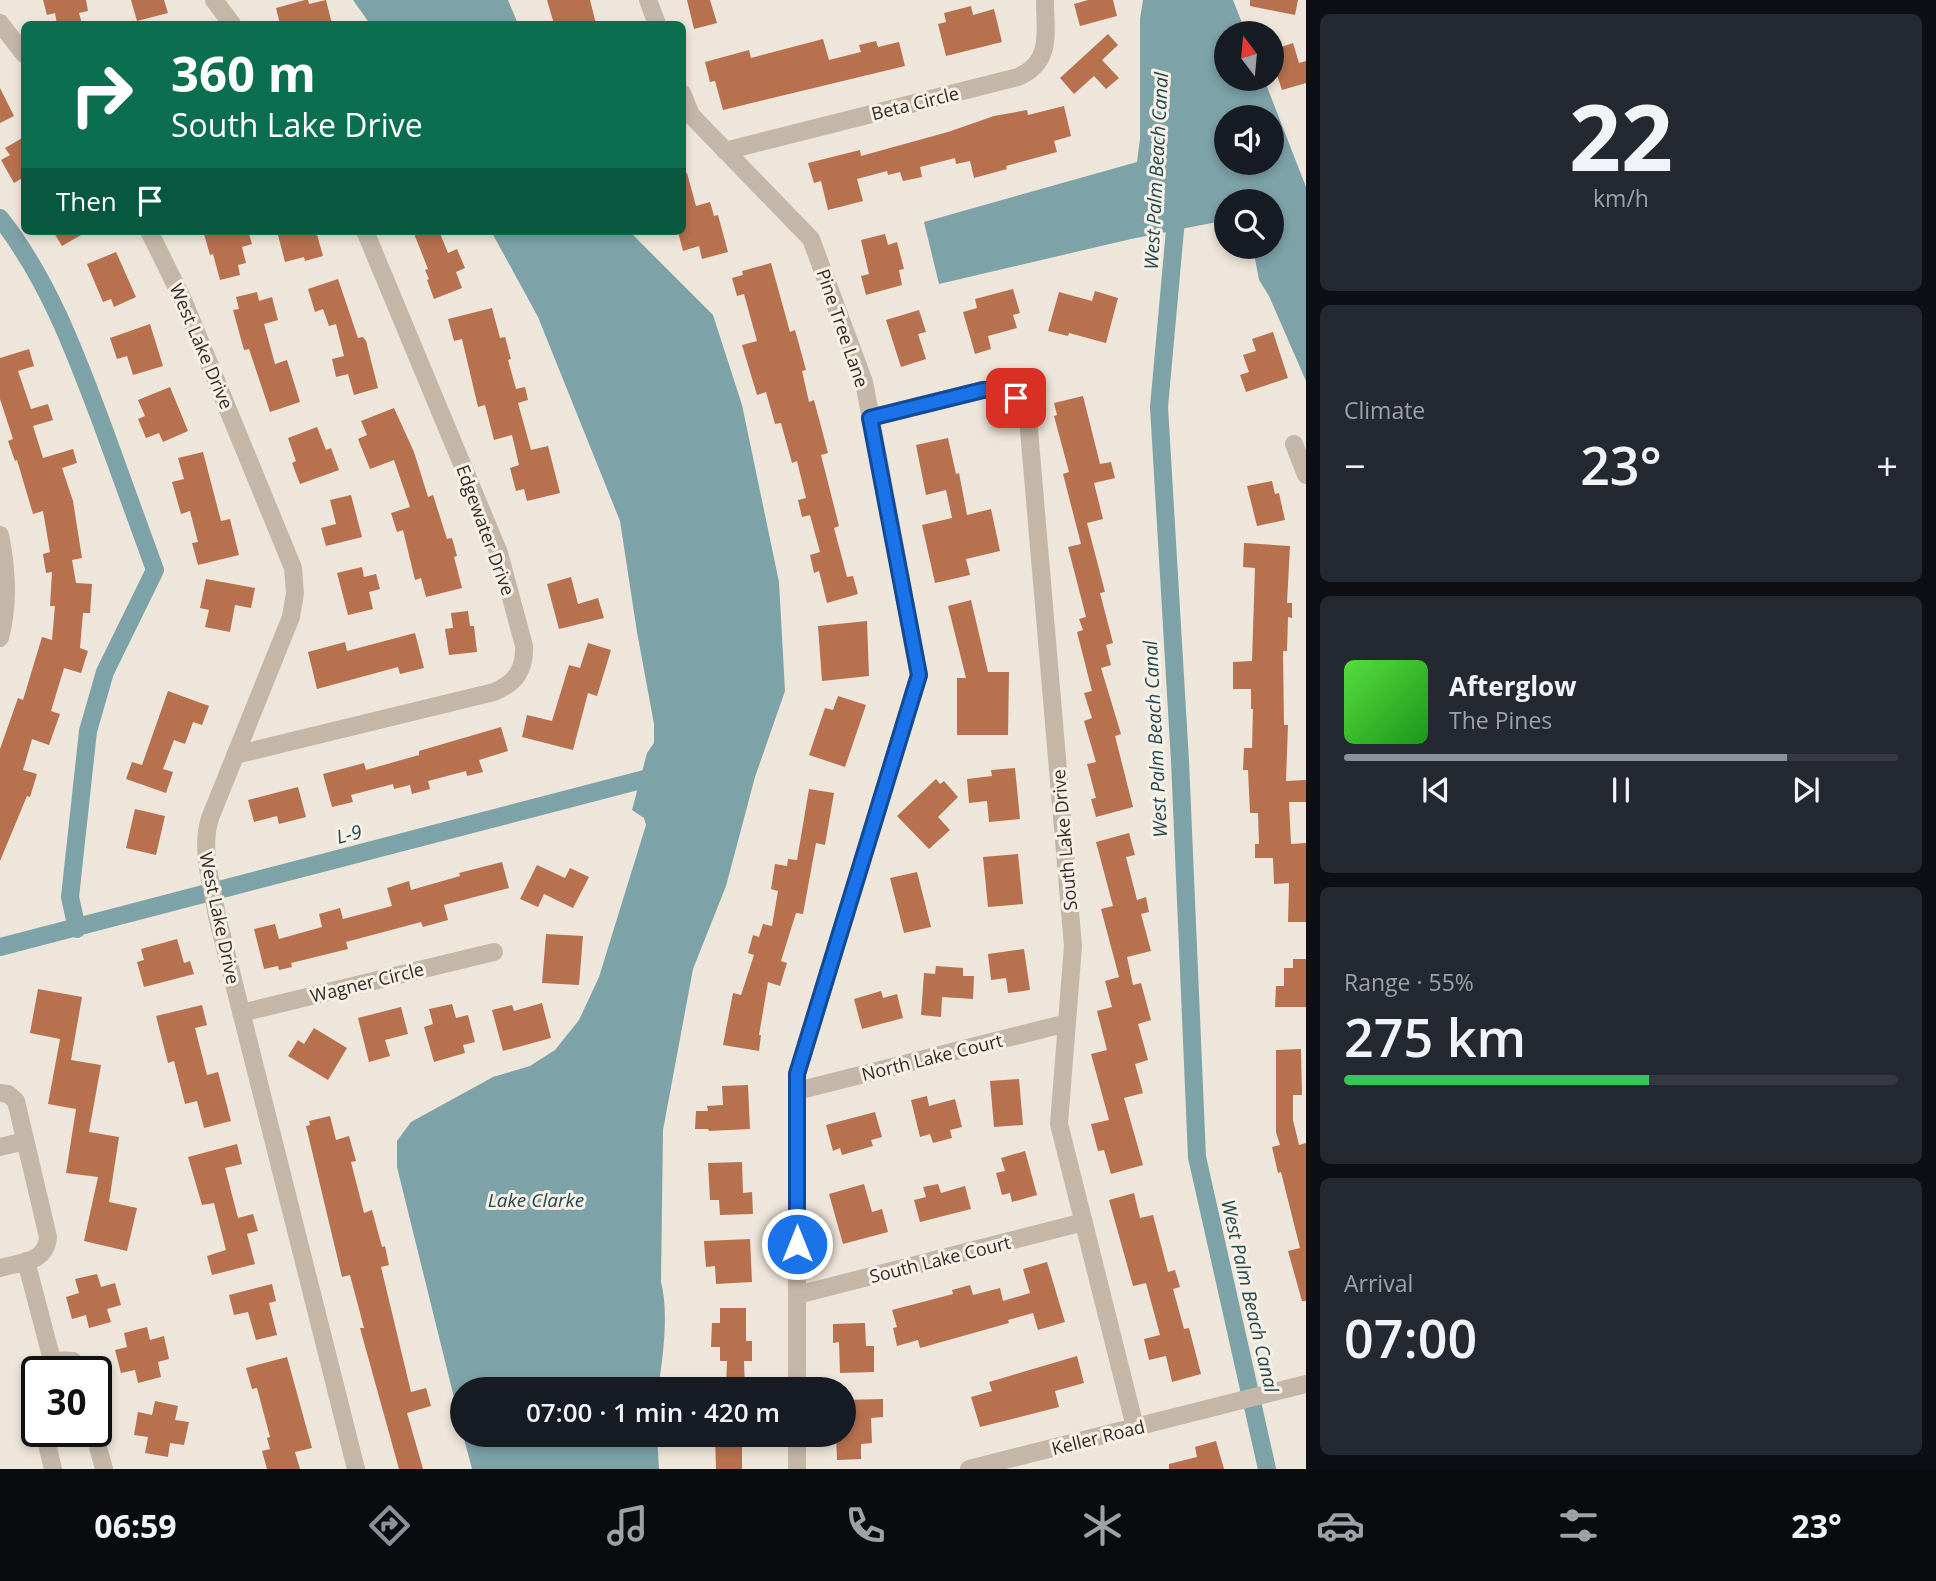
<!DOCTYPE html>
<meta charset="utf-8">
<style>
:root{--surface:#171b24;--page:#242831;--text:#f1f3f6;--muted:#9ea1a6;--line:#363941;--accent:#8c9099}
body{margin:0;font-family:"Open Sans",sans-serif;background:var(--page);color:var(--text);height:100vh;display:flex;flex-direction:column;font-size:26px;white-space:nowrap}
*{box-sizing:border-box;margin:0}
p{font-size:23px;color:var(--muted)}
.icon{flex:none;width:38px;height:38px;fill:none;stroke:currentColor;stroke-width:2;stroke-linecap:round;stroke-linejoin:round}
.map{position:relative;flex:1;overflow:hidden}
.side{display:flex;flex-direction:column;gap:14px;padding:14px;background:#0d0f14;width:630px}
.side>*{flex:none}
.top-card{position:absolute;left:21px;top:21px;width:665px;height:214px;border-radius:10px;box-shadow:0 4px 10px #0003;background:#0b6e4f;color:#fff;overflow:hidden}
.needle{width:46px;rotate:344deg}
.controls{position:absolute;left:1214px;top:21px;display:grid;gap:14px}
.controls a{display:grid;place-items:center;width:70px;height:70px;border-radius:50%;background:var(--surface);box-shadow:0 4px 10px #0003;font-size:35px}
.speed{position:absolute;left:21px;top:1356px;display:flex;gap:14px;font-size:35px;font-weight:700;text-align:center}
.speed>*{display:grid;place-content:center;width:91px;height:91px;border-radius:50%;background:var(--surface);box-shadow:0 4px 10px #0003;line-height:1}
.speed .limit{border:4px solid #111;border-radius:10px;background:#fff;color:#111}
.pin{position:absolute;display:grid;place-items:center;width:60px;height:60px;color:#fff;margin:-30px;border-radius:14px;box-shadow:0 4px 10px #0006}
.me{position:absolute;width:77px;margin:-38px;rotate:0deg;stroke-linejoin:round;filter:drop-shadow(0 0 5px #0008)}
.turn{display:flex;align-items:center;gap:24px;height:147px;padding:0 35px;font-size:32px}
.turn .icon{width:91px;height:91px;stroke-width:2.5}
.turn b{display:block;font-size:49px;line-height:60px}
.then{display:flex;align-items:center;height:66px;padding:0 35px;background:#0003;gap:14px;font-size:26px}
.big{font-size:52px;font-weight:600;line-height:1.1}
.side .tile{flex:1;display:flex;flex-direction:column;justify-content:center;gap:10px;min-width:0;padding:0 24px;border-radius:10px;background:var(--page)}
.side .dial{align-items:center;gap:0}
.dial b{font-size:91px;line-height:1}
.song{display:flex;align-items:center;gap:21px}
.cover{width:84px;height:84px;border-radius:10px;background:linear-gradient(135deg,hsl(110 70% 55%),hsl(120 70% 35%))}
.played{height:7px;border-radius:4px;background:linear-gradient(90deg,var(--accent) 80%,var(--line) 80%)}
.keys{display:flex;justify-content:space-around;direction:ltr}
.heat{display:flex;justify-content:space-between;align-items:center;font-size:38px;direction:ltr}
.charge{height:10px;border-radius:5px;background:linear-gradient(90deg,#34c759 55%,var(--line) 0)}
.trip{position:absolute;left:450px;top:1377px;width:406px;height:70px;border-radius:35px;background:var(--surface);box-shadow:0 4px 10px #0003;font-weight:600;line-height:70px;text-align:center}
.tab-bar{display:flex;height:112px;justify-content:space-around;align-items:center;background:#090b0e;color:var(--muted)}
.tab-bar .icon{width:49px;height:49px}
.tab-bar .current{color:var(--accent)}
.tab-bar b{font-size:32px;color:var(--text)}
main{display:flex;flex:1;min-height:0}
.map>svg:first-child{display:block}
</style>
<main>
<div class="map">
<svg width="1306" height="1469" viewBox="0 0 1306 1469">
<rect width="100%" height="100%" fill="#eee6da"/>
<!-- water -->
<path fill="#7da2a7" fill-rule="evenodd" d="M353 0H508L518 24H370Z
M1143 0H1233L1246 33H1227V79H1264L1306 187V381L1269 296 1259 280 1254 253 1250 247H1272V201H1227V220L1131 239 939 284 924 222 1137 162 1140 139V19ZM1227 117H1272V163H1227Z
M491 231H629L713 315 742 405 779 582 785 691 755 777 726 886 693 969 663 1130 661 1282C669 1312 663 1358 658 1389L462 1390V1430L397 1167V1141L411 1122 493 1077 530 1066 555 1050 579 1020 599 977 646 825 644 818 632 810 647 753 654 743V724L637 632 620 521 538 317Z
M463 1435H657L659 1469H472Z"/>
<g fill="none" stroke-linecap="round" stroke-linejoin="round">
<!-- canal -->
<path stroke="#7da2a7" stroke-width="18" d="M1177 208 1159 407 1180 761 1197 1157 1267 1469
M0 218C48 279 75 352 102 424 120 473 137 521 155 570L105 672 88 731 70 897 77 929
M0 947 664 774"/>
</g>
<!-- building -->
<path fill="#b7714f" d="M43 0H86L88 11 79 13 82 24H57L55 13 47 15Z
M131 0H164L168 13 137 21Z
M305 0H308L309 4 326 0 332 24H280L276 8Z
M547 0H590L596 24H554Z
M687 0H710L717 23 694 29Z
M1088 0H1113L1117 16 1080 26 1074 4Z
M1250 0H1298L1295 15 1250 6Z
M971 6 973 15 994 9 1002 42 946 56 938 24 946 22 944 13Z
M1108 34 1118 45 1102 60 1119 78 1106 89 1094 76 1074 94 1060 78Z
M823 39 829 60 861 52 859 45 876 41 878 47 899 42 905 66 723 110 715 81 710 82 705 62 749 50 751 58Z
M1293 43 1299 63 1306 61V83L1282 90 1272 60V50Z
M0 88 14 116 0 123Z
M1064 106 1071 136 1054 141 1057 152 1006 166 1007 169 974 178 970 161 956 164 955 158 920 167 922 177 903 181 900 172 888 175 887 171 857 179 863 201 828 210 821 181 814 183 808 163 860 150 861 156 948 132 994 116 1027 110 1028 115Z
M24 137V177L14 183 1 160 10 155 5 148Z
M687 173 696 206 710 202 714 216 718 215 728 252 702 259 699 246 683 251 678 232 682 231V174Z
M53 231H88L62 246Z
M215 231H248L252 244 242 247 246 263 238 265 240 275 220 280 213 254 210 255 204 234Z
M295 231H316L323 256 305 261 304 257 285 262 278 235Z
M413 231H439L448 253 457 249 465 268 456 272 462 288 434 299 427 280 429 279 425 270 428 269Z
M885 234 888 245 897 242 904 269 899 270 902 285 866 295 861 276 869 274 861 240Z
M116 252 136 297 114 307 111 299 103 302 87 264Z
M771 263 790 332 795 330 806 370 802 371 809 402 814 400 828 453 821 455 839 526 834 528 847 577 853 576 858 594 827 603 819 571 814 573 810 555 820 552 810 515 802 517 798 500 806 498 797 461 792 463 781 423 775 424 766 392 757 395 742 345 757 341 744 294 737 296 732 278 743 275 742 271Z
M338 279 358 338 363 337 366 341 378 388 354 395 348 374 336 377 332 359 344 356 336 324 329 326 323 309 315 312 308 289Z
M1013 289 1020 313 1013 315 1017 328 988 336 991 349 975 354 963 312 977 308 975 299Z
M1095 291 1118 298 1106 343 1069 333 1068 336 1048 331 1059 292 1092 301Z
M257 292 259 301 272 297 278 320 264 324 275 364 287 360 300 402 270 412 249 349 244 350 233 310 239 309 236 297Z
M492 308 500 338 505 337 511 359 508 360 516 389 525 387 528 400 518 403 531 450 548 446 560 493 527 501 524 489 516 491 510 468 519 465 512 435 494 440 485 405 478 407 462 339 454 341 448 319Z
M919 310 926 332 918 334 926 359 901 367 886 320Z
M150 324 163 366 133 375 127 356 117 359 110 338Z
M1273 332 1288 378 1246 392 1240 375 1249 372 1243 355 1256 351 1252 339Z
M29 349 34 366 18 371 31 409 48 404 53 420 33 426 43 458 73 449 77 463 62 468 73 501 82 558 72 560 76 583 92 584 90 613H83L80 648 88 651 81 673 64 668 51 711 60 714 49 745 32 739 23 770 37 774 30 797 27 796 0 861V749L18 698 23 700 42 637 52 640 55 606H50L52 572 46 573 43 554 50 552 43 511 33 514 17 460 15 461 8 441 13 439 0 399V358Z
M170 387 188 431 163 442 159 433 146 438 138 419 145 416 138 400Z
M1083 396 1100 464 1111 462 1115 478 1094 483 1103 519 1087 523 1105 592 1100 593 1113 643 1106 645 1111 665 1101 668 1121 734 1115 736 1133 807 1096 817 1091 799 1096 798 1087 764 1096 762 1084 721 1092 718 1084 693 1092 691 1077 632 1083 630 1079 619 1086 617 1068 547 1081 544 1063 474 1069 472 1054 416 1057 415 1054 403Z
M394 408 414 452 428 497 433 495 447 539 452 538 457 556 454 557 462 588 426 597 421 578 415 580 403 530 397 532 391 513 410 507 394 460 370 469 358 439 367 435 361 421Z
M317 427 326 450 331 448 339 470 300 484 292 463 296 461 288 438Z
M948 438 956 474 959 473 967 515 991 509 1000 551 966 559 970 575 935 583 922 525 952 518 946 490 926 495 916 445Z
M203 452 221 521 230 519 239 555 198 565 192 543 198 542 190 511 181 514 172 482 184 479 178 458Z
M1272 481 1275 494 1279 493 1285 520 1257 526 1247 486Z
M351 495 362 537 326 546 321 528 336 524 330 500Z
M1244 543 1290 546 1287 603H1292V618L1288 617 1287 651H1283L1284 725H1288L1286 781 1306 780V802H1289L1291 844 1306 843V922H1288L1289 883 1274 884 1273 858H1255V844H1259L1258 813H1250L1248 770H1243L1244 748H1252L1253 709H1251V689H1233V662L1252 661 1255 568 1243 567Z
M362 567 364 577 376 574 380 589 369 592 373 609 348 615 337 573Z
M571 577 578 604 598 598 604 618 559 629 547 584Z
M206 579 255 588 251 608 235 605 230 632 205 627 209 610 200 608Z
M971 600 988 672H1009L1008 735H957V678H966L948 606Z
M468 611 470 626H474L477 652 449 655 445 629 453 628 451 613Z
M867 621 869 676 822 681 818 626Z
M415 633 424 668 400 674 398 667 317 689 308 652 345 642 347 651Z
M588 643 611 650 597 696 588 693 573 750 522 737 527 715 552 721 569 665 580 668Z
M168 691 209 706 202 725 193 722 185 744 174 740 163 769 173 772 166 793 126 779 132 762 142 765Z
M838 696 866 705 845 767 809 755 825 708 833 710Z
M501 727 508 751 479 760 483 772 467 776 466 771 428 781 430 789 412 794 410 785 394 789 393 784 351 795 353 802 332 807 323 774 364 763 366 770 419 755V751Z
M1015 768 1020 819 989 822 987 801 969 803 967 779 992 776 991 770Z
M936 779 940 784 944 781 958 797 938 817 950 830 929 849 897 816Z
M298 787 306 817 279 824 277 816 254 822 248 800Z
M809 789 834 793 825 845 816 843 803 914 796 913 781 961 787 963 780 986 768 982 759 1035H761L759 1051 723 1045 733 993 741 995 754 955 748 953 753 935 759 937 763 924 772 926 778 891 771 889 775 864 787 866 788 859 797 860Z
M135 809 165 816 156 855 126 848Z
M1129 833 1135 855 1126 857 1137 900 1146 897 1149 912 1141 914 1151 951 1127 957 1133 985 1141 983 1151 1020 1138 1024 1148 1060 1135 1064 1143 1093 1124 1098 1143 1165 1111 1174 1104 1150 1098 1151 1091 1124 1109 1120 1091 1054 1107 1050 1097 1011 1112 1007 1105 981 1119 977 1101 909 1113 906 1096 842Z
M1018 854 1023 904 988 907 983 857Z
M502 862 509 888 444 905 448 920 423 927 421 922 346 942 348 949 291 963 292 967 279 970 278 966 264 969 254 929 275 924 279 939 322 927 319 914 340 908 343 919 392 906 387 888 409 881 411 890 460 876 459 873Z
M537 865 565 878 570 868 589 877 573 908 544 894 538 907 520 899Z
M917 872 931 927 904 933 890 878Z
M546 934 583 936 579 985 542 983Z
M177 939 184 963 190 961 194 974 144 987 137 962 144 960 141 949Z
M1024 949 1030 990 1008 993 1006 978 991 980 988 954Z
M1293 959H1306V1007H1275L1276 986H1284V968H1293Z
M936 966 963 968V976H974L973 999 942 997 941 1017 921 1015 924 973 935 974Z
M38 989 82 997 71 1060 101 1065 89 1132 119 1137 109 1202 137 1208 127 1251 84 1241 98 1177 66 1173 76 1109 48 1104 60 1039 30 1033Z
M881 991 883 998 897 994 903 1018 862 1029 854 999Z
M542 1003 551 1038 503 1051 492 1010 512 1005 514 1011Z
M452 1004 456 1018 468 1015 475 1042 463 1045 465 1053 434 1062 424 1027 433 1024 429 1009Z
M202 1005 207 1025 195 1028 207 1075 218 1072 231 1121 204 1128 197 1101 185 1104 174 1061 168 1063 156 1016Z
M401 1007 408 1034 385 1040 390 1056 369 1062 358 1018Z
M314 1028 347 1048 328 1080 288 1056 298 1040 304 1044Z
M1301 1049 1302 1095H1293V1120L1299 1145 1306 1143V1301H1302L1288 1251 1300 1248 1281 1172 1278 1173 1272 1147 1280 1145 1276 1132V1050Z
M1019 1079 1023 1125 994 1127 990 1081Z
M748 1085 750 1129 709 1131 708 1129H695L696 1111H708L707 1106 723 1105 722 1086Z
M927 1096 929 1106 955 1099 962 1127 950 1130 952 1138 933 1143 930 1134 920 1137 911 1100Z
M875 1112 882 1137 871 1140 873 1146 842 1155 840 1148 833 1151 826 1125Z
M330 1116 336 1140 349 1136 356 1161 351 1162 364 1213 372 1210 382 1247 385 1246 389 1265 381 1267 411 1392 426 1388 431 1406 407 1413 423 1469H399L360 1328H364L350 1275 342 1277 306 1126 310 1125 309 1121Z
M237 1144 242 1164 225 1168 238 1218 253 1214 258 1231 247 1234 255 1264 212 1275 207 1256 226 1250 214 1203 202 1205 188 1157Z
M1025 1151 1037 1195 1012 1202 1010 1193 1002 1195 996 1173 1005 1171 1001 1158Z
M742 1162 743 1193 752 1192 753 1214 720 1215 719 1200H710L708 1163Z
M864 1184 872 1212 882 1209 888 1232 843 1244 829 1194Z
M938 1184 941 1193 965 1186 971 1209 920 1222 914 1200 926 1197 923 1187Z
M1134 1193 1140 1218 1153 1215 1168 1272 1175 1270 1180 1287 1173 1289 1184 1329 1189 1328 1201 1374 1172 1382 1166 1356 1149 1360 1144 1339 1160 1335 1146 1283 1133 1286 1109 1200Z
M750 1239 752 1282 716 1284 715 1266 706 1267 704 1241Z
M1047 1262 1065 1322 1038 1330 1033 1313 1008 1320 1009 1323 920 1348 918 1340 897 1346 893 1328 897 1327 892 1310 953 1294 952 1290 970 1285 973 1295 1000 1288 1003 1301 1030 1293 1023 1269Z
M97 1274 101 1287 115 1283 121 1305 107 1309 111 1322 89 1328 86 1315 72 1319 66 1297 79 1293 75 1279Z
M272 1284 276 1301 269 1303 277 1335 256 1340 248 1312 234 1315 229 1295Z
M720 1308H746V1341H752V1361H744L745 1390H726L727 1361H720V1347H711L712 1323H720Z
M865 1323 866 1346H874V1372L840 1373 839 1342 833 1343V1324Z
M147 1327 150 1340 164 1336 169 1359 158 1362 161 1377 138 1383 135 1370 121 1373 115 1350 127 1347 124 1333Z
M1077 1356 1084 1383 1055 1391 1059 1407 980 1427 971 1397 992 1391 989 1382Z
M287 1357 312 1448 295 1452 300 1469H267L262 1451 270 1449 267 1438 270 1437 257 1388 252 1389 246 1368Z
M883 1399V1417L871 1418 872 1443 861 1444V1459L837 1460 836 1435H844V1400Z
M155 1401 178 1406 175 1420 189 1422 184 1445 170 1443 168 1457 145 1453 148 1437 134 1435 138 1412 152 1415Z
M715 1435H742V1469H716Z
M1216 1441 1224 1469H1169V1464L1197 1457 1195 1447Z"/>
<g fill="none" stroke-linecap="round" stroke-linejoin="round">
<!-- minor -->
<path stroke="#c4b7a8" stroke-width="18" d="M214 0 232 24
M648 0 657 24
M0 23 24 54
M682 93 691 115 811 239 864 382 919 675 797 1074V1390
M725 151 1018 77C1053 62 1045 32 1045 0
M149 231 183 300 293 568 295 593 291 617 210 818C200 850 212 884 217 916L356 1469
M870 418 983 390C1006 388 1020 396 1028 418L1073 946 1059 1124 1135 1427
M1294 444 1306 475
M0 535C7 569 9 604 0 638
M235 755 494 692C516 683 525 669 524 646L499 553 365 231
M241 1013 494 952
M797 1091 1067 1023
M0 1093 8 1094 16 1101 48 1237C46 1263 21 1262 0 1268
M0 1147 25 1141
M26 1261 52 1360
M797 1295 1084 1222
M39 1372 52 1360 73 1361 80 1372
M37 1376 33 1382 37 1399
M44 1432 53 1469
M94 1432 104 1469
M797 1469V1435
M969 1469 1306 1384"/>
</g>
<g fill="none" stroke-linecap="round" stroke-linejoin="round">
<!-- route casing -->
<g stroke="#114b97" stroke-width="18">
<path id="route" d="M797 1244V1074L919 675 870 418 983 390C997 389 1005 391 1016 398"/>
</g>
<!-- route -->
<use href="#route" stroke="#1a73e8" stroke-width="12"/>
</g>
<g text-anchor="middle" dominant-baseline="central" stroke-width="6" stroke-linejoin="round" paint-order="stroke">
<!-- street labels -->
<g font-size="18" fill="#322b27" stroke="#f6f0e6">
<text transform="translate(915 103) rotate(-14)">Beta Circle</text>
<text transform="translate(843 328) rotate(71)">Pine Tree Lane</text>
<text transform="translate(202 346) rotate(67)">West Lake Drive</text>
<text transform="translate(486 530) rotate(70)">Edgewater Drive</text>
<text transform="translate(1064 840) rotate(-95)">South Lake Drive</text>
<text transform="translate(220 918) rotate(78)">West Lake Drive</text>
<text transform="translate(367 982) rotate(-14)">Wagner Circle</text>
<text transform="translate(932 1057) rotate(-14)">North Lake Court</text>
<text transform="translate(940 1259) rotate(-14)">South Lake Court</text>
<text transform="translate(1098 1437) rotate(-14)">Keller Road</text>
</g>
<!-- water labels -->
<g font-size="19" font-style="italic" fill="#22474e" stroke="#f6f0e6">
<text transform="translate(1156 171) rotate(-87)">West Palm Beach Canal</text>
<text transform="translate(1155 739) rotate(-93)">West Palm Beach Canal</text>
<text transform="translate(349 834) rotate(-15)">L-9</text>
<text x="536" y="1200">Lake Clarke</text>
<text transform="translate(1250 1296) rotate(77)">West Palm Beach Canal</text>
</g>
</g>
</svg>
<div class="controls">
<a><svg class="needle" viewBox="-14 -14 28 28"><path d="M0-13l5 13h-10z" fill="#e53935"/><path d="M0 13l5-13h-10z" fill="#9ea1a6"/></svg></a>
<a><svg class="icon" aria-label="sound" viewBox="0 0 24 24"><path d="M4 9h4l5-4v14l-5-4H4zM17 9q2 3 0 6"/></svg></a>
<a><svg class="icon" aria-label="search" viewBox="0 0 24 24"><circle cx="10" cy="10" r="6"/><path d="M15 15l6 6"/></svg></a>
</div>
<div class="speed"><div class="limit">30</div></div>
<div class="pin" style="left:1016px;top:398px;background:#d93025"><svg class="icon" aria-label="arrive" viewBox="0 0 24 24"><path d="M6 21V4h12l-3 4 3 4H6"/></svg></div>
<svg class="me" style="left:797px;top:1244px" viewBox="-20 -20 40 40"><circle r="17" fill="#1a73e8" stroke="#fff" stroke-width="3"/><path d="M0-11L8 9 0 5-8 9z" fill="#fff"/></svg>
<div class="trip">07:00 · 1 min · 420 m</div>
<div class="top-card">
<div class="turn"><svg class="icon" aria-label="right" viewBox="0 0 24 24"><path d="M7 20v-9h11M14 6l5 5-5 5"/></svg><div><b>360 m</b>South Lake Drive</div></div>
<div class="then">Then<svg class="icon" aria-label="arrive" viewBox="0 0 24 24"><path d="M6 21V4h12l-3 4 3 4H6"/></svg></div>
</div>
</div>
<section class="side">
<div class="tile dial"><b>22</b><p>km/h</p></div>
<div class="tile"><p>Climate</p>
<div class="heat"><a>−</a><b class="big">23°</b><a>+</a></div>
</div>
<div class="tile">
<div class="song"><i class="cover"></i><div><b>Afterglow</b><p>The Pines</p></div></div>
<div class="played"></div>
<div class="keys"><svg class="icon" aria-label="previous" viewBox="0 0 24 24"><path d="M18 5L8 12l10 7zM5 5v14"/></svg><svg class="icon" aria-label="pause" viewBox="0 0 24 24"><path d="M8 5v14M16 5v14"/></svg><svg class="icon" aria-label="next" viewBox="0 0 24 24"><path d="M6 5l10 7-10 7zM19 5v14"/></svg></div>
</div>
<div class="tile"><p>Range · 55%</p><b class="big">275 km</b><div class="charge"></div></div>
<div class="tile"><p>Arrival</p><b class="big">07:00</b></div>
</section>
</main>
<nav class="tab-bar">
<b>06:59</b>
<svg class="icon current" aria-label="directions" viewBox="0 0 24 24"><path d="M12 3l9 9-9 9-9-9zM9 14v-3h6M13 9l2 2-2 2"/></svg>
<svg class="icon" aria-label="music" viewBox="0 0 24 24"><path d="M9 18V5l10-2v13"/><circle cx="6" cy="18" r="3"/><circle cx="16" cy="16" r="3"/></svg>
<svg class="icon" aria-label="phone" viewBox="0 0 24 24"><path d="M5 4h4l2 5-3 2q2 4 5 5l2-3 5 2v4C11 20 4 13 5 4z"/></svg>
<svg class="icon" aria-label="climate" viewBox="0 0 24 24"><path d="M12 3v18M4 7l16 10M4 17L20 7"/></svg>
<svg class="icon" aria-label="car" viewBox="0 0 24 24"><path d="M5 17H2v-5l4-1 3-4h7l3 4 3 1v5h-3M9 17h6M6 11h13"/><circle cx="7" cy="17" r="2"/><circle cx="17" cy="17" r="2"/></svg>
<svg class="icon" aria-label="filters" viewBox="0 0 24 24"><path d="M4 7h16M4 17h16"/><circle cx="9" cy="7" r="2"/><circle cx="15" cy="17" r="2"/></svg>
<b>23°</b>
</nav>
